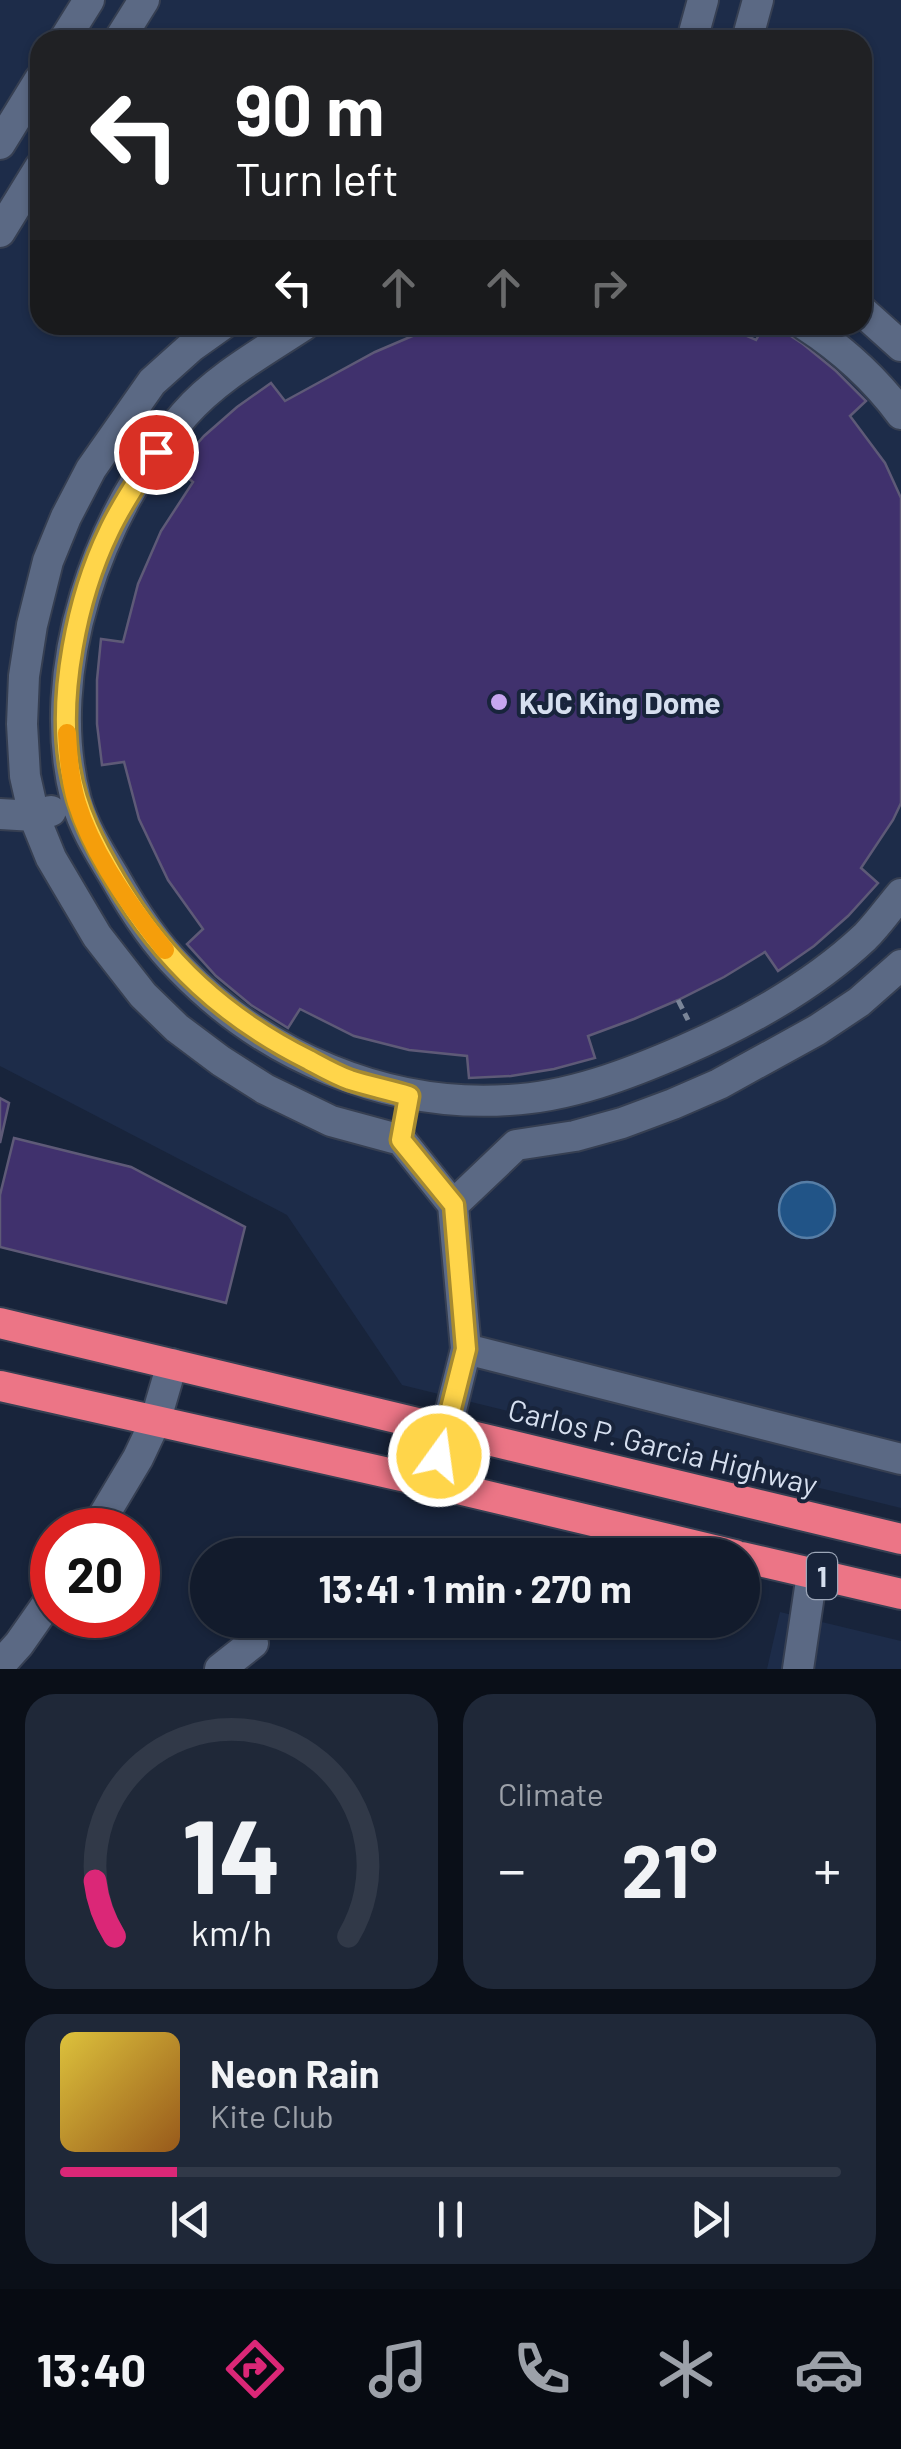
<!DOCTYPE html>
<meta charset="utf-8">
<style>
:root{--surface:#121b2c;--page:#1f2838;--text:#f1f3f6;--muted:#9ca1a9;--line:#313948;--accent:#db2777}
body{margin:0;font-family:Barlow,sans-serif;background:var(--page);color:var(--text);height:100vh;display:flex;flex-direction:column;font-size:38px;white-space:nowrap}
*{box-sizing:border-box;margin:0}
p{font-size:32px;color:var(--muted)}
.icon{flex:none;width:55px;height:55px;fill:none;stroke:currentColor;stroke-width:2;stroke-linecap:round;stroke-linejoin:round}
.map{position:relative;height:1669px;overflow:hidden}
.side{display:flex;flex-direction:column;gap:25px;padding:25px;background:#0a0f18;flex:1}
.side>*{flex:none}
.guide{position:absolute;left:30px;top:30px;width:842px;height:305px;border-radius:30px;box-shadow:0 2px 8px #0004,0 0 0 2px var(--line);background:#202124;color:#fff;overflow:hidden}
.speed{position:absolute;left:30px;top:1508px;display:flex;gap:20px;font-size:50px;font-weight:700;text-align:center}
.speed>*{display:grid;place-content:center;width:130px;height:130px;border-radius:50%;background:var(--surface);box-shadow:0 2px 8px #0004,0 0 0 2px var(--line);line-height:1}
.speed .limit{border:15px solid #d22;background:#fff;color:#111}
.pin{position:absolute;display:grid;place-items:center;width:85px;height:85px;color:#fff;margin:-42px;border:5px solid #fff;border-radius:50%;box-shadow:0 2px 10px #0007}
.me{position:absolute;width:110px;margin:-55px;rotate:14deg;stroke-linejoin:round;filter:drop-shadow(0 0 8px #0008)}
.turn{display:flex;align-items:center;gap:35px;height:210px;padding:0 40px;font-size:45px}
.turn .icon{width:130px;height:130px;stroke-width:2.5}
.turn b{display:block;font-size:70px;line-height:85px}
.lanes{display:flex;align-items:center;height:95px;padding:0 40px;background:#0003;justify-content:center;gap:50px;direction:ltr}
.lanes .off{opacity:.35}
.big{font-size:75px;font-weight:700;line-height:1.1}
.side .tile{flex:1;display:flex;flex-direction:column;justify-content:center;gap:15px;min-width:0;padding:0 35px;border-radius:30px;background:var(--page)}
.side .dial{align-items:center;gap:0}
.dial svg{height:260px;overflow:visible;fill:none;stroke:var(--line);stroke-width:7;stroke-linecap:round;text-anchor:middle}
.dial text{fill:var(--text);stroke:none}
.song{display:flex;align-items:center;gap:30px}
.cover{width:120px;height:120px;border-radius:15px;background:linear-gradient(135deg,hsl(50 70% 55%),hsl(30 70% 35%))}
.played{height:10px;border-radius:5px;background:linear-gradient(90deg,var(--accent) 15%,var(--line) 15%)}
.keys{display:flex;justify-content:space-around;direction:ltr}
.heat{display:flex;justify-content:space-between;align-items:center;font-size:55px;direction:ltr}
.side .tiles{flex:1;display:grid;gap:25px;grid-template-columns:1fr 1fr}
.tile:last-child{grid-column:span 2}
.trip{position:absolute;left:190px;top:1538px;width:570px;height:100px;border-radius:50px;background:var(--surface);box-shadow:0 2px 8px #0004,0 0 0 2px var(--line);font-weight:700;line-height:100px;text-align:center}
.dock{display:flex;height:160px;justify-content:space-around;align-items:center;background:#070b12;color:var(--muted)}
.dock .icon{width:70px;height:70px}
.dock .selected{color:var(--accent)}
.dock b{font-size:45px;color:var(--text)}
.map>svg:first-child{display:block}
</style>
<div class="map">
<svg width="901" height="1669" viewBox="0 0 901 1669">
<rect width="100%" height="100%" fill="#18243b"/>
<!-- built -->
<path fill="#1d2c49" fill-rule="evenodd" d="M0 0H901V1508L402 1385 287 1215 0 1066ZM40 40H862V325H40Z
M780 1612 901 1641V1669H767Z"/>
<!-- water -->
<path fill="#215487" stroke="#577ea6" stroke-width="2.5" d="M779 1210a28 28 0 1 1 56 0a28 28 0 1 1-56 0Z"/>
<!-- building -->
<path fill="#40316d" stroke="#5e5a77" stroke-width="2.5" d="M438 325H722L756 340 765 325H774L803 344 836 371 866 401 850 416 885 463 901 498V803L893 820 861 868 878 883 848 916 814 946 778 971 765 952 724 977 678 1000 634 1019 588 1036 595 1058 554 1069 511 1076 469 1078 467 1056 409 1050 354 1036 300 1009 288 1028 251 1005 216 976 187 944 203 929 168 880 139 819 124 762 102 765 97 724V680L101 639 123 642 138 584 161 531 193 482 176 468 204 436 237 407 271 383 285 401 375 352Z
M0 1098 9 1103 0 1143Z
M14 1138 131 1167 245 1227 226 1303 0 1247V1195Z"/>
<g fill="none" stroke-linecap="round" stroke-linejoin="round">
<!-- minor casing -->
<g stroke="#363f52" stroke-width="34">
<path id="minor" d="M64 40 89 0
M119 40 144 0
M692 40 703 0
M747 40 758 0
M0 144 40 79
M0 232 40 167
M862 311 901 346
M222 325 191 347 152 382 91 469 66 517 48 561 32 625 24 676 22 724 25 776 34 816 51 858 97 936 143 995 177 1028 221 1061 265 1089 331 1121 401 1140 453 1205 466 1349 433 1483
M304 325C263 352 216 378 184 415 98 513 42 671 76 800 84 828 100 853 115 878 133 910 154 942 180 968 265 1056 386 1108 509 1100 569 1097 629 1074 684 1050 748 1022 814 985 865 937 878 924 889 908 901 894
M805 325C842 349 875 379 901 414
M0 814 34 816 51 811
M453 1205 516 1145 575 1136 622 1123 673 1104 719 1084 817 1030 859 1002 901 965
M466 1349 901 1459
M95 1530 138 1458 155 1422 172 1364
M0 1665 19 1644 52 1597
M220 1669 253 1643
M798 1669 812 1574"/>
</g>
<!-- highway casing -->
<g stroke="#363f52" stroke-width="34">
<path id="highway" d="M0 1323 901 1539
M0 1386 433 1483 735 1555
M742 1557 901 1594"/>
</g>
<!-- path -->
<path stroke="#7a8598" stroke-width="5" stroke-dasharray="10 5" stroke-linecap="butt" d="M678 1000 688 1020"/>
<!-- minor -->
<use href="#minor" stroke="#5b6984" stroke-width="30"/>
<!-- highway -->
<use href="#highway" stroke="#ec7586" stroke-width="30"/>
</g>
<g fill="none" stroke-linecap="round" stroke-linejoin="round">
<!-- route casing -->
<g stroke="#a68a30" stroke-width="25">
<path id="route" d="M156 452C140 478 122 503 109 531 77 597 57 696 70 769 77 811 95 845 116 881 164 962 225 1018 309 1060 322 1067 336 1075 350 1080 369 1086 389 1090 409 1096L401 1140 454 1205 466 1349 439 1456"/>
</g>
<!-- route -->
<use href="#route" stroke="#ffd54a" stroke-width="18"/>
<!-- slow -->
<path stroke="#f59e0b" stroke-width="18" d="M67 733C68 756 70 780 77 803 93 855 131 908 165 950"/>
</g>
<!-- markers -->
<circle fill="#c7a6ef" stroke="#18243b" stroke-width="4" cx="499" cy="702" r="10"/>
<g text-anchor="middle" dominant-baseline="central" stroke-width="8" stroke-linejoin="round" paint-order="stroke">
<!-- shield labels -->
<rect fill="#18243b" stroke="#9da7b9" stroke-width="2.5" x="807" y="1553" width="30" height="46" rx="8"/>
<g font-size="28" font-weight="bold" fill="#d6dfef">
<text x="822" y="1576">1</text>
</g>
<!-- poi labels -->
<g font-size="30" font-weight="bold" fill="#d6dfef" stroke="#18243b" text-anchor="start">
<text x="519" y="702">KJC King Dome</text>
</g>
<!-- street labels -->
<g font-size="30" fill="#d6dfef" stroke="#18243b">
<text transform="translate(663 1446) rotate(14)">Carlos P. Garcia Highway</text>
</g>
</g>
</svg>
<div class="speed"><div class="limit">20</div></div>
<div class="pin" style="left:156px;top:452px;background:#d93025"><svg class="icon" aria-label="arrive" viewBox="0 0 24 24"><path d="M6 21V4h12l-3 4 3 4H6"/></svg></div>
<svg class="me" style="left:439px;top:1456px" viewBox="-20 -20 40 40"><circle r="17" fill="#ffd54a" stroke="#fff" stroke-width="3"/><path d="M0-11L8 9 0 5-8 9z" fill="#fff"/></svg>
<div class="trip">13:41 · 1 min · 270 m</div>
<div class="guide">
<div class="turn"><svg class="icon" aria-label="left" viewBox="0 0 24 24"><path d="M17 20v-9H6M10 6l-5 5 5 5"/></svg><div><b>90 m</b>Turn left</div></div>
<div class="lanes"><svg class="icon" aria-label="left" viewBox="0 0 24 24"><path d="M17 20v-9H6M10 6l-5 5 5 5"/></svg><svg class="icon off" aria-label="ahead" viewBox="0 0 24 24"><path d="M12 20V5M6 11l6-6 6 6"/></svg><svg class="icon off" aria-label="ahead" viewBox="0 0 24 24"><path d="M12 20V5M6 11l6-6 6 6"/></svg><svg class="icon off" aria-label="right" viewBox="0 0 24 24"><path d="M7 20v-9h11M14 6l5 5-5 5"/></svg></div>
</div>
</div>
<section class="side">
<div class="tiles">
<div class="tile dial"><svg viewBox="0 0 100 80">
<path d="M14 69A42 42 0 1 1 86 69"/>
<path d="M14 69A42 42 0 0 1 8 52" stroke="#db2777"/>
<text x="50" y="56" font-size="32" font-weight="700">14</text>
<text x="50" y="72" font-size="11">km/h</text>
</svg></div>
<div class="tile"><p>Climate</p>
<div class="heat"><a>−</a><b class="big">21°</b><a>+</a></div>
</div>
<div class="tile">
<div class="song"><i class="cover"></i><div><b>Neon Rain</b><p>Kite Club</p></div></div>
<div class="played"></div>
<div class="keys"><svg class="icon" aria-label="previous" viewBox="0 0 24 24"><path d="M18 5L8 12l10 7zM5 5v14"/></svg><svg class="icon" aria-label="pause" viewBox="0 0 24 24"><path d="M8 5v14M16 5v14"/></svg><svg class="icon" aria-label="next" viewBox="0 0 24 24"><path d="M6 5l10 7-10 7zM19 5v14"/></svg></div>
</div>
</div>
</section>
<nav class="dock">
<b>13:40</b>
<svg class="icon selected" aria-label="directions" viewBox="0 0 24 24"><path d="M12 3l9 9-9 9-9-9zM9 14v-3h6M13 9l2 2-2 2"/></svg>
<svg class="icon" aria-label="music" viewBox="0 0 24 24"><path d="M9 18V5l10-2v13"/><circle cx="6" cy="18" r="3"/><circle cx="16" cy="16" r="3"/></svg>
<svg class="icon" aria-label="phone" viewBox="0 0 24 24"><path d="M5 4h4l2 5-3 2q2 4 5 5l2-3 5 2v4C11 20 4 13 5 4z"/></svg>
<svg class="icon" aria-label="climate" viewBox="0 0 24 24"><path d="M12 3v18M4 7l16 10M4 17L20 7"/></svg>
<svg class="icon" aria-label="car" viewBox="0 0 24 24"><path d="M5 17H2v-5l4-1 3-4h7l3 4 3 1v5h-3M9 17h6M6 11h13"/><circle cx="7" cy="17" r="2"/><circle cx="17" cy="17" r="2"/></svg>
</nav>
